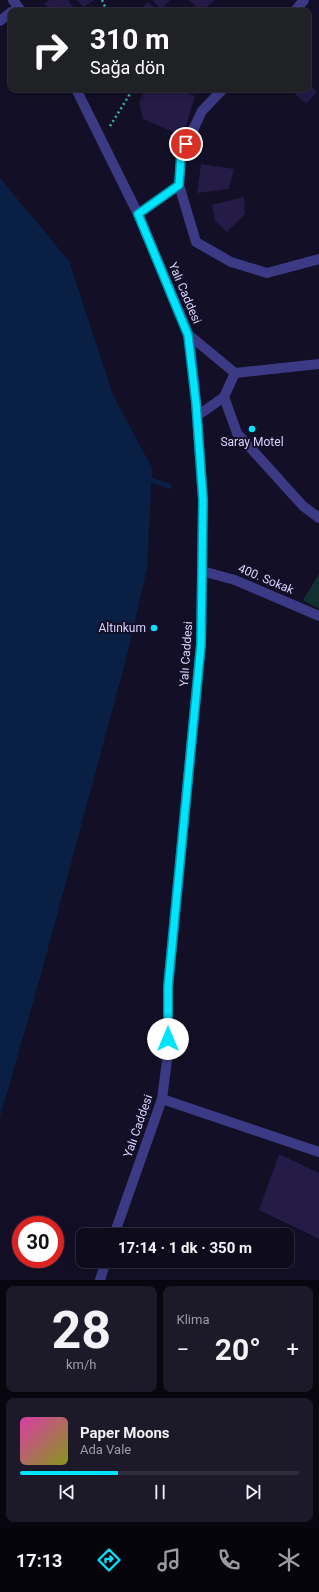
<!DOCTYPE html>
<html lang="tr">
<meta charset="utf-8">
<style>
:root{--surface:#0e0b1c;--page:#1c1929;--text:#f1f3f6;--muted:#9b9ba3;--line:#2e2b3b;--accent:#00e5ff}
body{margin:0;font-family:Roboto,sans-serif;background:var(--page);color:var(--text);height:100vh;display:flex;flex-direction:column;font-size:15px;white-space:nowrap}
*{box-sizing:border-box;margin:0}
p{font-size:13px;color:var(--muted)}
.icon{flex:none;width:22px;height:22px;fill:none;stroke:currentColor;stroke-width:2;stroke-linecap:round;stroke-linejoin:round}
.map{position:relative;height:1280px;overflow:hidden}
.drawer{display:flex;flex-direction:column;gap:6px;padding:6px;background:#08060f;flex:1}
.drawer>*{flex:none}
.top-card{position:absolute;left:8px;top:8px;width:303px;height:84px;border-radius:8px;box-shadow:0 4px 16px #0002,0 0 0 1px var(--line);background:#202124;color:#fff;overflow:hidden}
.speed{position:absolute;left:12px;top:1216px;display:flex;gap:8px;font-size:20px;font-weight:700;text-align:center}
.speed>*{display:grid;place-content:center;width:52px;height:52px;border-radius:50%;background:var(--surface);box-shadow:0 4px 16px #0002,0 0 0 1px var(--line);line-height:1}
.speed .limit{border:6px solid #d22;background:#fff;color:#111}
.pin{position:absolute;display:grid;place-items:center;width:34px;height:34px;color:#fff;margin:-17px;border:2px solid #fff;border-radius:50%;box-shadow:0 1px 4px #0007}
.me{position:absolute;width:44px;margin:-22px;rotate:0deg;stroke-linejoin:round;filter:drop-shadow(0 0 3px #0008)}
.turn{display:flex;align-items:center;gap:14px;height:84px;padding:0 16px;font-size:18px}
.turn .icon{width:52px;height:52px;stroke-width:2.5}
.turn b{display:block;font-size:28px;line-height:34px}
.big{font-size:30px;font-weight:700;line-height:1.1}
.drawer .card{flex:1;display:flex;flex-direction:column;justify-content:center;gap:6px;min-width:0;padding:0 14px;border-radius:8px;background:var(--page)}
.drawer .dial{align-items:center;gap:0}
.dial b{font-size:52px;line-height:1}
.song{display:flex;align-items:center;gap:12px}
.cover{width:48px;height:48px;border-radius:6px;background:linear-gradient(135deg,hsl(320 70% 55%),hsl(70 70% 35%))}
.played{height:4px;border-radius:2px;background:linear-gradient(90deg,var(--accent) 35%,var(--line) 35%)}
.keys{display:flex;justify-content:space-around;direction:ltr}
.heat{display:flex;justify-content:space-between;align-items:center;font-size:22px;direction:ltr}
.drawer .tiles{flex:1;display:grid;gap:6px;grid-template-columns:1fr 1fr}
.card:last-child{grid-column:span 2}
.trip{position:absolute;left:76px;top:1228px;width:218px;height:40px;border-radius:8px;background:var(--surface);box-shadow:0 4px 16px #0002,0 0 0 1px var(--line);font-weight:700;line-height:40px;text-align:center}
.tab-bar{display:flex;height:64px;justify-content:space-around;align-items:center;background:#06040b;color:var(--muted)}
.tab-bar .icon{width:28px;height:28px}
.tab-bar .current{color:var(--accent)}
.tab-bar b{font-size:18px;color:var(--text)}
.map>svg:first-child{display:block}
</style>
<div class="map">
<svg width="319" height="1280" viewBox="0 0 319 1280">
<rect width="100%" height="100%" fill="#130f26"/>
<!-- green -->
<path fill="#12302f" d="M319 574V609L303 600Z"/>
<!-- water -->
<path fill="#0a1f44" d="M0 178 69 261 113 395 152 468 147 569 125 663 40 978 0 1117Z"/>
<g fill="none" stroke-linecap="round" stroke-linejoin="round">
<!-- stream -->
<path stroke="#0a1f44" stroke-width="5.5" d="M151 480 169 486"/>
</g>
<!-- building -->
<path fill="#241b47" d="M49 0H68L76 11H50L44 4Z
M77 0H95L83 7Z
M152 0H170L161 9Z
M189 0H215L203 11H200Z
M148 2 158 11H139Z
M262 6 272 11H259Z
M308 83 317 92 306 104 290 89H308Z
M146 89H177L195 96 183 136 143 119 139 102Z
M201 164 234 169 229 189 197 193Z
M244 197 245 214 227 232 215 221 212 205Z
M279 1154 319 1173V1239L259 1210Z"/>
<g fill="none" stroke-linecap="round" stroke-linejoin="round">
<!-- path -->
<path stroke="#2fb8b0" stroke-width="2.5" stroke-dasharray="2 3" stroke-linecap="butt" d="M102 0 107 11
M110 126 133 89"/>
<!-- pedestrian -->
<path stroke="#3d3a85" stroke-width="10" d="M224 397 237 433 303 506 319 518
M202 571 235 580 319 616
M162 1099 319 1152"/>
<!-- minor -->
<path stroke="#3d3a85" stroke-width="10" d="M13 0 21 11
M295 11 304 0
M0 21 11 12
M76 89 138 214 189 335 195 389 203 500 201 644 168 987V1052L162 1099 114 1235
M223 89 202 111 181 155 179 185 196 242 231 262 267 273 319 259
M138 214 179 185
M189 335 235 373 224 397 197 416
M235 373 319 364
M100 1280 106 1261"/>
</g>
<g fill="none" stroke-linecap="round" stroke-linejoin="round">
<!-- route casing -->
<g stroke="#0095a6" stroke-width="10">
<path id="route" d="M168 1039V987L201 644 203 500 196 403 188 335 138 214 179 185 181 155 186 144"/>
</g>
<!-- route -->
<use href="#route" stroke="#00e5ff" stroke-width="7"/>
</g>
<!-- markers -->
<g fill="#00e5ff" stroke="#130f26" stroke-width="1.5">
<circle cx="252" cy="429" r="4"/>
<circle cx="154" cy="628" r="4"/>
</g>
<g text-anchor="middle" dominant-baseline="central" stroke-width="4" stroke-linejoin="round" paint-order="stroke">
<!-- street labels -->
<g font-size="12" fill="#d9d4ff" stroke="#130f26">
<text transform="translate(185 293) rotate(67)">Yalı Caddesi</text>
<text transform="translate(266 579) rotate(23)">400. Sokak</text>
<text transform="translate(186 654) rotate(-86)">Yalı Caddesi</text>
<text transform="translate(138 1126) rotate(-71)">Yalı Caddesi</text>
</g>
<!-- poi labels -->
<g font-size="12" fill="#d9d4ff" stroke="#130f26">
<text x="252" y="442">Saray Motel</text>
<text x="146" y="628" text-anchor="end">Altınkum</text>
</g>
</g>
</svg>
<div class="speed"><div class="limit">30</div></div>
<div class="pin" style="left:186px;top:144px;background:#d93025"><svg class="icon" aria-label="arrive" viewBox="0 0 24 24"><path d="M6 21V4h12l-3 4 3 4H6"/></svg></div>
<svg class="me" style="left:168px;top:1039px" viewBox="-20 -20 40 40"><circle r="19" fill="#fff"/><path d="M0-13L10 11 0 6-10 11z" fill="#00e5ff"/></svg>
<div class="trip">17:14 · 1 dk · 350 m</div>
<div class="top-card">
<div class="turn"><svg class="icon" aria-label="right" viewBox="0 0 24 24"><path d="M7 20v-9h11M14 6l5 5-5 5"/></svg><div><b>310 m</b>Sağa dön</div></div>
</div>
</div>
<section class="drawer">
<div class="tiles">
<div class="card dial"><b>28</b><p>km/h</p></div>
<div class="card"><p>Klima</p>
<div class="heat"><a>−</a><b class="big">20°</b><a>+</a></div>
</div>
<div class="card">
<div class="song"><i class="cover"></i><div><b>Paper Moons</b><p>Ada Vale</p></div></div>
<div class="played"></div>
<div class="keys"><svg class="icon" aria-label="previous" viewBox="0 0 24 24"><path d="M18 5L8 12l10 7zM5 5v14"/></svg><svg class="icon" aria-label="pause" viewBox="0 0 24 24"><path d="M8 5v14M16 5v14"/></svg><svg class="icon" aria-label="next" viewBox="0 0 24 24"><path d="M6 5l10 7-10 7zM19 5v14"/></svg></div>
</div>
</div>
</section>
<nav class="tab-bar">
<b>17:13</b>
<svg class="icon current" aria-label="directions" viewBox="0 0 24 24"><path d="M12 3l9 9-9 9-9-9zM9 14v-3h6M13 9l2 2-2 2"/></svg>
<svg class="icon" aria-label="music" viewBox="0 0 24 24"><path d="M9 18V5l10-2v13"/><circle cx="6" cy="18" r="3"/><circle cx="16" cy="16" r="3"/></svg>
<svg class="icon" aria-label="phone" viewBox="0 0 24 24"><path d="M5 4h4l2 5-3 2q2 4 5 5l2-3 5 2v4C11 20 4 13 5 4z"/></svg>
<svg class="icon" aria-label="climate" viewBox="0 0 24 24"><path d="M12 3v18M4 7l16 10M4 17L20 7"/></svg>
</nav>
